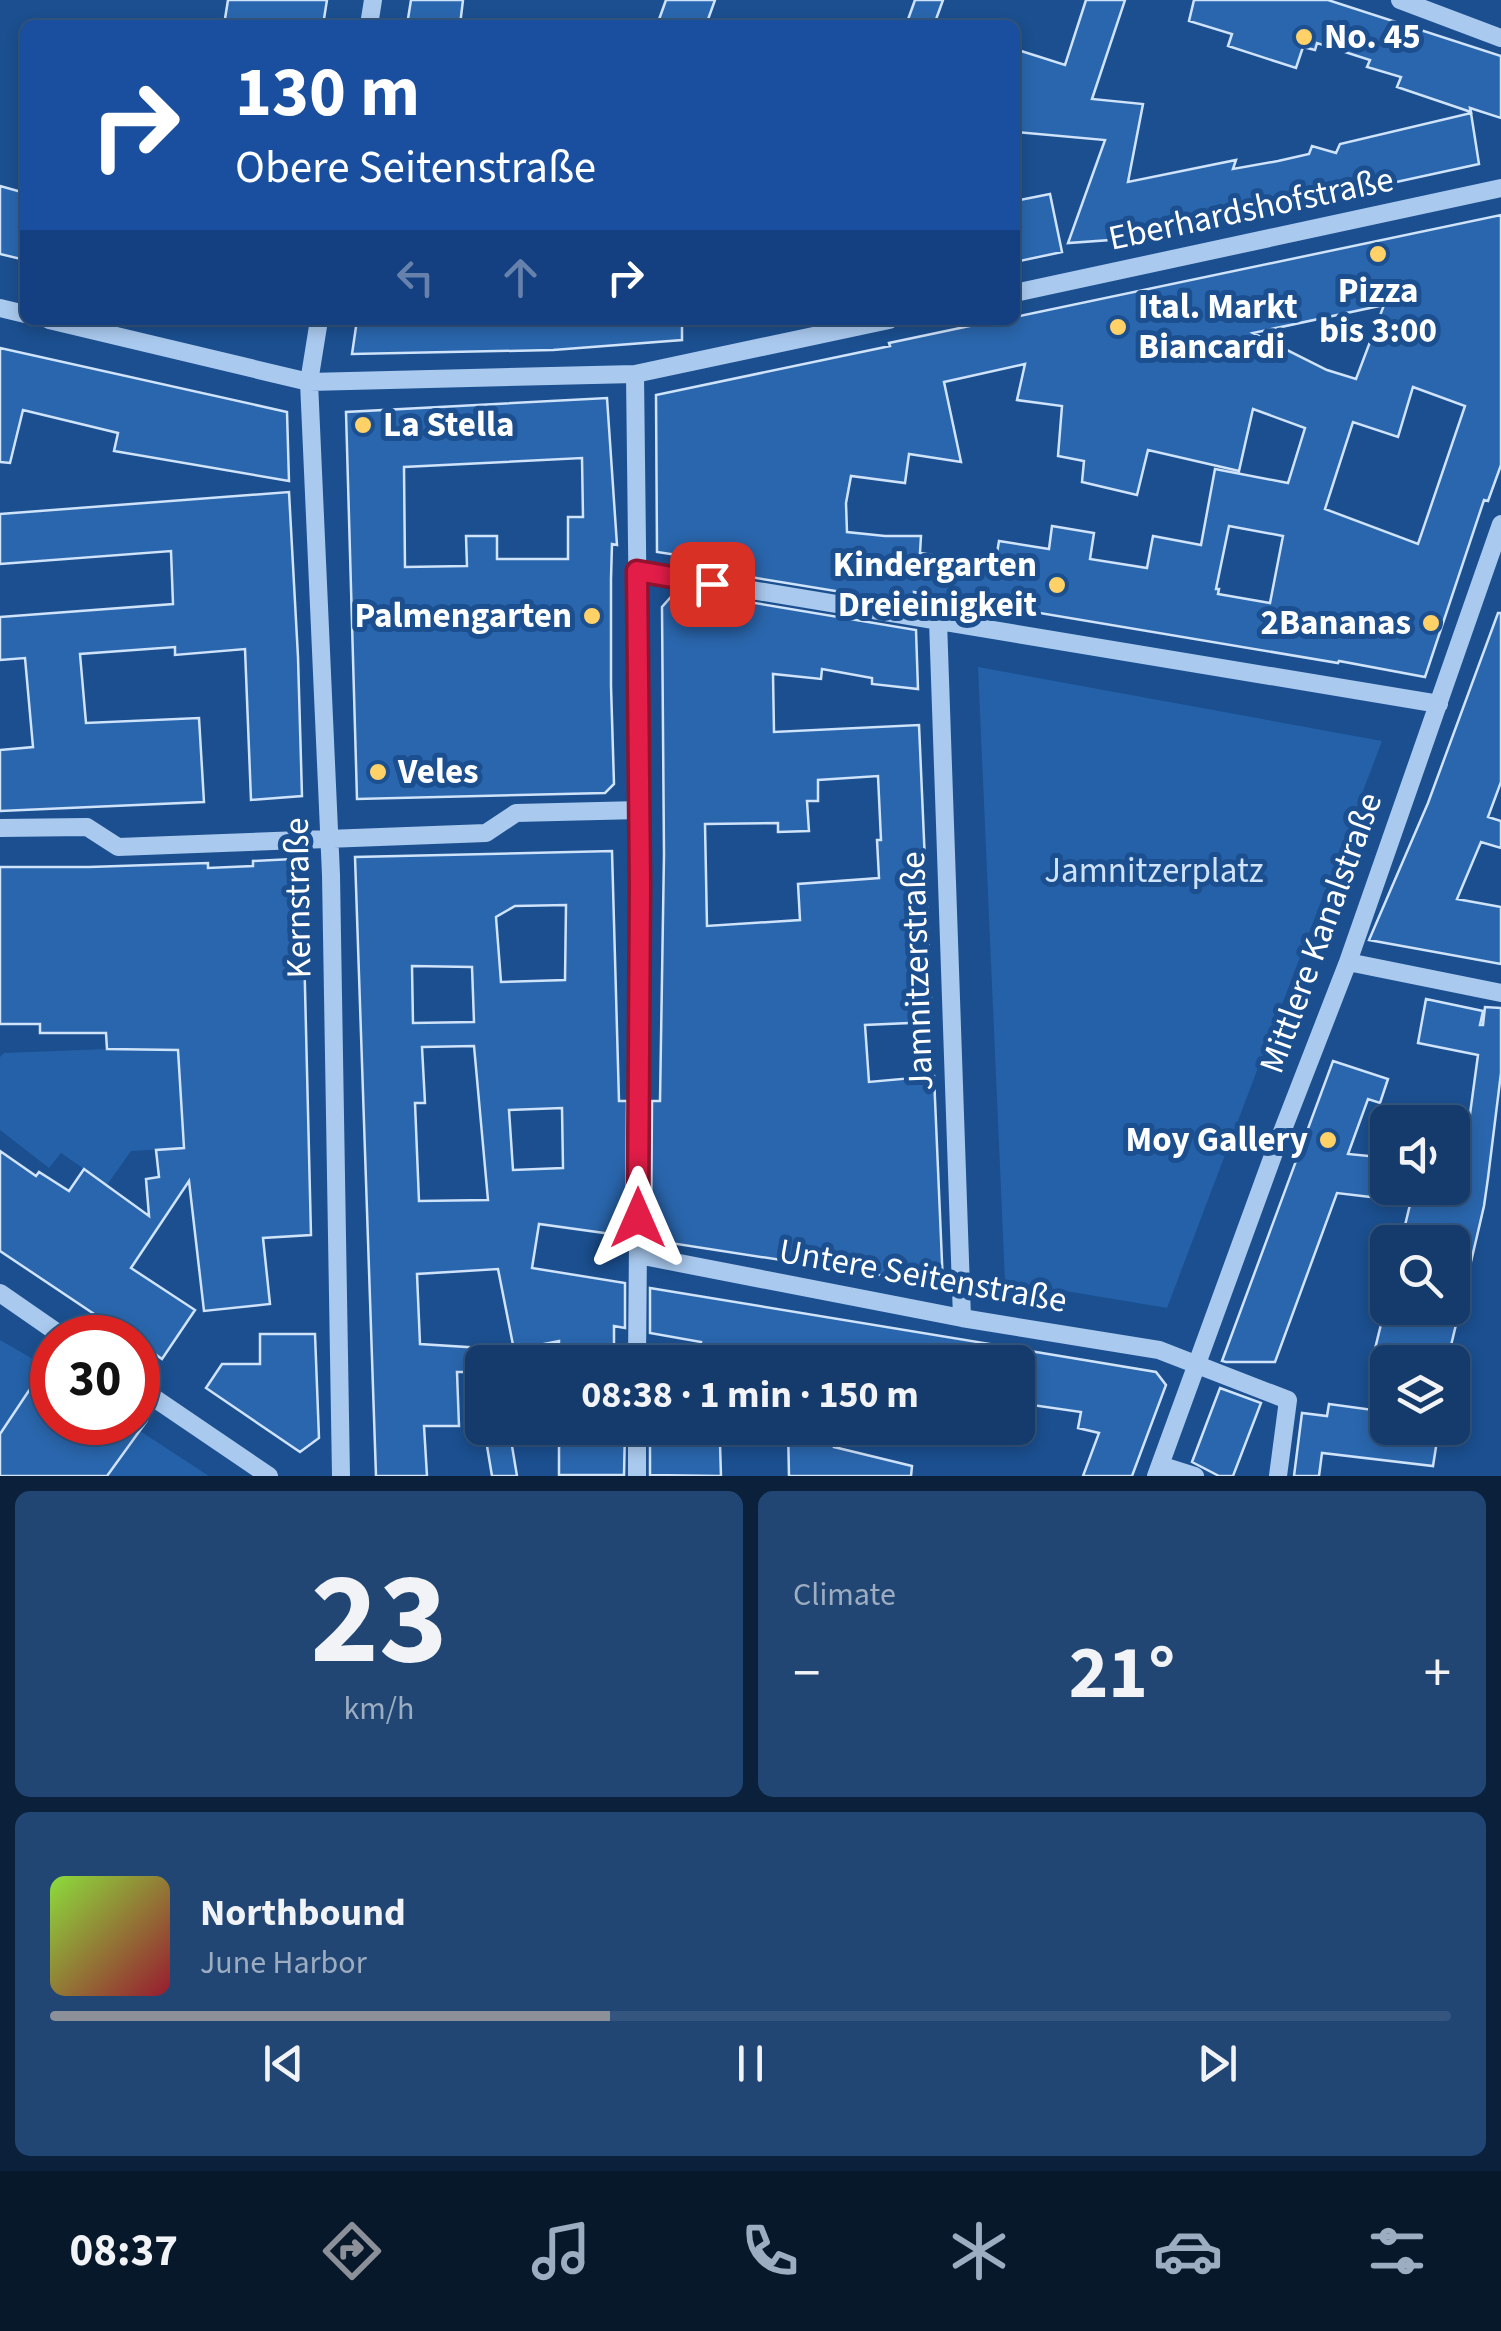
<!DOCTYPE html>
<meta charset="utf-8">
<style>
:root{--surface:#143b6b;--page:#214673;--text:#f1f3f6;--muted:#9dadc1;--line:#33557e;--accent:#8c9099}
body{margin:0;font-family:"Source Sans 3",sans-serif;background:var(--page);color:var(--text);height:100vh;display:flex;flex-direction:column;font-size:38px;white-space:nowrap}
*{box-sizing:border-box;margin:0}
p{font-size:32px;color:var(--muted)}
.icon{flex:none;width:55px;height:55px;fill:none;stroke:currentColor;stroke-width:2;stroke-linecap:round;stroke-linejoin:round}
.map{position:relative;height:1476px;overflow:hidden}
.sheet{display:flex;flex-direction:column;gap:15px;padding:15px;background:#0b203b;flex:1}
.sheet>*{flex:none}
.banner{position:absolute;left:20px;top:20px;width:1000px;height:305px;border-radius:15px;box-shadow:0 5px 15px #0003,0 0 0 2px var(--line);background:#1a4fa0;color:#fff;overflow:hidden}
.fabs{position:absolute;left:1370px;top:1105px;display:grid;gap:20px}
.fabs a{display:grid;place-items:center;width:100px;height:100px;border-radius:15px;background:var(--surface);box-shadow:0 5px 15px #0003,0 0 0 2px var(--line);font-size:50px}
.speed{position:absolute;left:30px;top:1315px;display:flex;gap:20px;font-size:50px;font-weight:700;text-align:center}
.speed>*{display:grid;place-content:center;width:130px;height:130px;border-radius:50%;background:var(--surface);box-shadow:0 5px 15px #0003,0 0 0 2px var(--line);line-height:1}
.speed .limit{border:15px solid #d22;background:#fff;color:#111}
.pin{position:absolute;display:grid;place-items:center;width:85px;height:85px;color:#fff;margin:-42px;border-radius:20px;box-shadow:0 5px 15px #0006}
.me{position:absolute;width:110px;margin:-55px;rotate:0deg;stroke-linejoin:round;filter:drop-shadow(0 0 8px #0008)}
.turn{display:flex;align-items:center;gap:35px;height:210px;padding:0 50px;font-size:45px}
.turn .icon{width:130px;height:130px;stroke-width:2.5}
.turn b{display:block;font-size:70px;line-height:85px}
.lanes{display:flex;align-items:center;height:95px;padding:0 50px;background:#0003;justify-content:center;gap:50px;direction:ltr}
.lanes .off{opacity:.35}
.big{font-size:75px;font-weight:700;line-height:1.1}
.sheet .tile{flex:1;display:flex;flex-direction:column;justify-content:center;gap:15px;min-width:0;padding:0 35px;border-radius:15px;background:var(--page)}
.sheet .dial{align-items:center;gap:0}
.dial b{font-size:130px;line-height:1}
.song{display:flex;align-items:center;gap:30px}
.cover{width:120px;height:120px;border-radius:15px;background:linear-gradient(135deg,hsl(90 70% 55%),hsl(350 70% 35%))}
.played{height:10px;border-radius:5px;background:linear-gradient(90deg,var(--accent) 40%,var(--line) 40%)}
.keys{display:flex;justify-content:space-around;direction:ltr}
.heat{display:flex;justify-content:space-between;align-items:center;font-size:55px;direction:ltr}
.sheet .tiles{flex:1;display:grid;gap:15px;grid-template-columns:1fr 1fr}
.tile:last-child{grid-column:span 2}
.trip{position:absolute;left:465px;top:1345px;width:570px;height:100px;border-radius:15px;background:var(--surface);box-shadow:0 5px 15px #0003,0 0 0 2px var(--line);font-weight:700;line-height:100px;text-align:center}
.dock{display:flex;height:160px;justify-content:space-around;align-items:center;background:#08182b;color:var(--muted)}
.dock .icon{width:70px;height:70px}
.dock .selected{color:var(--accent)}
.dock b{font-size:45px;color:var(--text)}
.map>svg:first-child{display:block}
</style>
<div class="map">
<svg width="1501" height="1476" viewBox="0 0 1501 1476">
<rect width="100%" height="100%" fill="#1b4f8f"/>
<!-- green -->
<path fill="#2461a8" d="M978 667 1382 741 1167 1308 1005 1281Z
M107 1049 178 1050 184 1148 131 1151 107 1185 61 1153 49 1168 0 1130V1057L4 1053Z
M0 1340 45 1366 0 1434Z
M140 1431 209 1476H107Z"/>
<!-- building -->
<path fill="#2a66ad" stroke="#cfe3fa" stroke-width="2.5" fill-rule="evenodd" d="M228 0H327L323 25H224Z
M411 0H463L460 25H407Z
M666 0H715L706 25H657Z
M915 0H943L934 25H906Z
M1086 0H1125L1092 99 1143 104 1128 182 1236 160 1233 169 1278 161 1309 154 1312 146 1336 153 1340 144 1471 113 1479 164 1139 238 1068 243 1105 140 1015 132V49L1065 65Z
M1194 0H1328L1501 56V118L1470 108 1471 112 1397 87 1401 77 1367 67 1370 60 1317 43 1315 50 1303 47 1296 68 1228 46 1232 34 1189 21Z
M0 186 25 193V260L0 254Z
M1050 194 1062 252 1015 262V201Z
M1501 215V465L1488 501 1484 500 1425 677 1339 661 1338 663 914 592 915 604 695 568 703 559 657 552 656 395 890 346 889 343 998 320H1015V317ZM1384 305 1356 379 1327 370 1253 333ZM1025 364 1017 400 1062 406 1058 456 1084 461 1082 482 1137 495 1148 450 1239 471 1253 409 1305 428 1288 483 1215 469 1201 545 1153 536 1147 568 1090 559 1094 533 1052 526 1049 549 999 541 995 565 920 553 921 536H885L847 532 846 503 851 476 905 483 909 454 961 462 944 382ZM1413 387 1465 406 1418 544 1325 509 1353 422 1398 437ZM1229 526 1283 536 1270 603 1218 594 1219 589H1216Z
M357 320H682V340L553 350 352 354Z
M0 348 287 412 289 481 114 451 118 433 23 410 10 463 0 462Z
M607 398 617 545 612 544 611 579V686L614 784 605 793 357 799 346 412ZM582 458 583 517H568V559H497V536H466L467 566 405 567 404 467Z
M289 492 298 657 302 796 251 800 245 649 175 655V647L80 654 86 723 199 718 204 802 0 811V750L33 747 25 658 0 660V617L173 604 171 551 0 564V514Z
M677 590 916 630 918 689 872 684V678L822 669 821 679 773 674 774 732 919 725 932 1022 865 1025 869 1082 934 1076 943 1285 651 1240 652 1101H660L664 854 662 607ZM878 776 881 840H877L879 878 798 884 800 920 707 926 705 824 778 823V832L809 831 807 801H818V780Z
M1498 613H1501V782L1488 817 1501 821V848L1481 842 1457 899 1501 907V964L1369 940 1428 803Z
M612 851 619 1101H627L626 1236 539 1224 532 1268 625 1283V1328L614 1326V1362H559V1341L514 1350 498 1269 417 1274 420 1344 482 1348V1372H457L459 1426H424L427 1476H376L355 857ZM566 905 565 980 501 982 496 917 515 906ZM412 966 472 967 474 1022 413 1023ZM474 1046 488 1200 419 1201 415 1103H425L422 1047ZM562 1108 563 1168 513 1170 509 1110Z
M293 859 302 865 311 1235 263 1238 270 1304 204 1311 189 1181 131 1268 195 1310 162 1359 138 1342V1338H130L0 1251V1151L36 1176 39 1172 69 1191 84 1169 149 1216 146 1179 159 1177 156 1150 184 1148 178 1050 107 1049 106 1033H40V1024H0V867H89L208 863V868L253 866V861Z
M1426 999 1483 1011 1480 1025H1483L1485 1007 1501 1008V1073L1488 1178 1484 1206 1463 1296 1452 1295V1242H1401L1414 1188H1452V1165L1463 1166 1478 1055 1418 1043Z
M1333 1061 1388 1079 1380 1103 1368 1099 1348 1154 1388 1158V1199L1337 1193 1275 1362H1226L1222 1361Z
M650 1288 1014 1348 1013 1362H698L701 1342 650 1333Z
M1385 1308H1460L1447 1362H1395L1373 1357Z
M260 1334H315L319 1438 300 1452 206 1388 222 1364H260Z
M1018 1349 1156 1372 1166 1385 1132 1476H1083L1099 1433 1078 1428 1081 1412 1018 1403Z
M52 1356V1422H80L93 1431 100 1422H146L107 1476H0V1434Z
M1220 1388 1261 1403 1233 1476H1219L1192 1462Z
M1329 1404 1388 1412V1428H1439L1433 1466 1322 1453 1319 1476H1294L1302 1413 1327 1416Z
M484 1428H509L517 1476H492Z
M559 1428H625L624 1475H559Z
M650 1428H704V1445L720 1444 721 1476 650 1475Z
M788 1428H814V1431L836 1436 834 1447 912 1466 911 1476H789Z"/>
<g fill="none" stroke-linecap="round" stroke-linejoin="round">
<!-- minor -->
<path stroke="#a9c9ee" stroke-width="18" d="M1400 0 1501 38
M369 25 373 0
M1015 293 1501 188
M0 308 25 314
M49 320 309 382 635 374 889 320
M319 320 309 382 331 875 341 1476
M635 374 641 885 637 1362
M637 571 1439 704
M938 621 962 1318
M0 828 87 827 118 847 486 833 516 813 640 810
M1348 962 1501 993
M638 1255 962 1318 1159 1350 1288 1400 1278 1476
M0 1293 65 1338
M138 1387 269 1476
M1160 1465 1195 1476
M637 1476V1428
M1156 1476 1275 1150 1348 962 1501 524"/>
</g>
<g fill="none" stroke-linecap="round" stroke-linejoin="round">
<!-- route casing -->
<g stroke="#92132f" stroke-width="25">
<path id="route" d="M638 1218 640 885 637 571 712 584"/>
</g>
<!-- route -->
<use href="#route" stroke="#e11d48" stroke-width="18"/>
</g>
<!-- markers -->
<g fill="#ffd166" stroke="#1b4f8f" stroke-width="4">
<circle cx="1304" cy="37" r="10"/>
<circle cx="1378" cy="254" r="10"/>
<circle cx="1118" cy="327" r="10"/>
<circle cx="363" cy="425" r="10"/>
<circle cx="1057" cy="585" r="10"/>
<circle cx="592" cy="616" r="10"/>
<circle cx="1431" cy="623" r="10"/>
<circle cx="378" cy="772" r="10"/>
<circle cx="1328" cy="1140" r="10"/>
</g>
<g text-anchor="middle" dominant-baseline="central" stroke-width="10" stroke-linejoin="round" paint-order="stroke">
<!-- poi labels -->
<g font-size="35" font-weight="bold" fill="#fff" stroke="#1b4f8f" text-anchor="start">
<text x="1324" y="37">No. 45</text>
<text x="1378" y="291" text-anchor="middle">Pizza<tspan x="1378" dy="40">bis 3:00</tspan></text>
<text x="1138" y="307">Ital. Markt<tspan x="1138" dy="40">Biancardi</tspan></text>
<text x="383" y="425">La Stella</text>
<text x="1037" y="565" text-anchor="end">Kindergarten<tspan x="1037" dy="40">Dreieinigkeit</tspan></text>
<text x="572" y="616" text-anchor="end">Palmengarten</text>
<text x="1411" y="623" text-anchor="end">2Bananas</text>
<text x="398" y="772">Veles</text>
<text x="1308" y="1140" text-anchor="end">Moy Gallery</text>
</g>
<!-- street labels -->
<g font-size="35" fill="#fff" stroke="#1b4f8f">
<text transform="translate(1251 209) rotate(-12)">Eberhardshofstraße</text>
<text transform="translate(298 898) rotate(-91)">Kernstraße</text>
<text transform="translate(1321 933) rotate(-70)">Mittlere Kanalstraße</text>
<text transform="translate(917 971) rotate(-92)">Jamnitzerstraße</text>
<text transform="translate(923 1276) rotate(10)">Untere Seitenstraße</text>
</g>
<!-- park labels -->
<g font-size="35" fill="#cfe3fa" stroke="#1b4f8f">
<text x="1154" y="871">Jamnitzerplatz</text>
</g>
</g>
</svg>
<div class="fabs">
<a><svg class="icon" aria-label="sound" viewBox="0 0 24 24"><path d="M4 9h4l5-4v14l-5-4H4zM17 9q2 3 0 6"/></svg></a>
<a><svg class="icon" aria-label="search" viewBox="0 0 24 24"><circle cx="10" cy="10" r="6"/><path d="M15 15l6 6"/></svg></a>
<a><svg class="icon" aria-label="layers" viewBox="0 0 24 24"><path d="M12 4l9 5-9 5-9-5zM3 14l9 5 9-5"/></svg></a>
</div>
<div class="speed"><div class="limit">30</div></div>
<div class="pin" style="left:712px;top:584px;background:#d93025"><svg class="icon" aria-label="arrive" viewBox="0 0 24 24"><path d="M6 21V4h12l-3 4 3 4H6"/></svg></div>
<svg class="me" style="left:638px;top:1218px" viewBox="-20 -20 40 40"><path d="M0-17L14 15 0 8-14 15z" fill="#e11d48" stroke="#fff" stroke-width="4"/></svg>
<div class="trip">08:38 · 1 min · 150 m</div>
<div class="banner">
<div class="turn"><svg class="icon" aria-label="right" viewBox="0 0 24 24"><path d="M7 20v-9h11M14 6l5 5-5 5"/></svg><div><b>130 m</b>Obere Seitenstraße</div></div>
<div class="lanes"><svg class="icon off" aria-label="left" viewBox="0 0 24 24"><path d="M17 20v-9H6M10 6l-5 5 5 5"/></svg><svg class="icon off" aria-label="ahead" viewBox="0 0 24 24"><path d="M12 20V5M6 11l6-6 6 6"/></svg><svg class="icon" aria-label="right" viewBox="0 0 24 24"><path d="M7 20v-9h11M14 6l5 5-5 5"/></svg></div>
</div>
</div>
<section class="sheet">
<div class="tiles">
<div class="tile dial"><b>23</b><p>km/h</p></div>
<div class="tile"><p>Climate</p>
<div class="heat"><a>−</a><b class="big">21°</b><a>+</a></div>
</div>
<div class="tile">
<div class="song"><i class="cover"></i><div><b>Northbound</b><p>June Harbor</p></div></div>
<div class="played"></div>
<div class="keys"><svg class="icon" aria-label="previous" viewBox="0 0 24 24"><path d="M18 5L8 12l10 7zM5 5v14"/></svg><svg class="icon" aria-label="pause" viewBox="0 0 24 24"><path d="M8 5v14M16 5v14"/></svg><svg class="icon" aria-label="next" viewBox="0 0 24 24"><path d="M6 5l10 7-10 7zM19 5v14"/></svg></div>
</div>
</div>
</section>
<nav class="dock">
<b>08:37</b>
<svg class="icon selected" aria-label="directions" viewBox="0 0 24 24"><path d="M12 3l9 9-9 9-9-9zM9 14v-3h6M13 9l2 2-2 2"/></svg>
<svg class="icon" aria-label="music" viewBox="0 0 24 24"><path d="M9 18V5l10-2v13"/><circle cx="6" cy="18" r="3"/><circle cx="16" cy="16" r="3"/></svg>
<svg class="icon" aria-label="phone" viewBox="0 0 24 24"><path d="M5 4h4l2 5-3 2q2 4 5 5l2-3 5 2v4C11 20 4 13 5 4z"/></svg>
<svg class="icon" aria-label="climate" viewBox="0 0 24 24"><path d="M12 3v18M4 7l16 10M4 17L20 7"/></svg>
<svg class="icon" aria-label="car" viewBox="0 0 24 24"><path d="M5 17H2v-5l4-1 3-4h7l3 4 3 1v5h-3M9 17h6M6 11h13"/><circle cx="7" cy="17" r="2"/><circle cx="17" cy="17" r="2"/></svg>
<svg class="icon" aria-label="filters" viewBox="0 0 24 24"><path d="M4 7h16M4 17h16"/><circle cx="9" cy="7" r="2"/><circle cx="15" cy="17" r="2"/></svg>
</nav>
